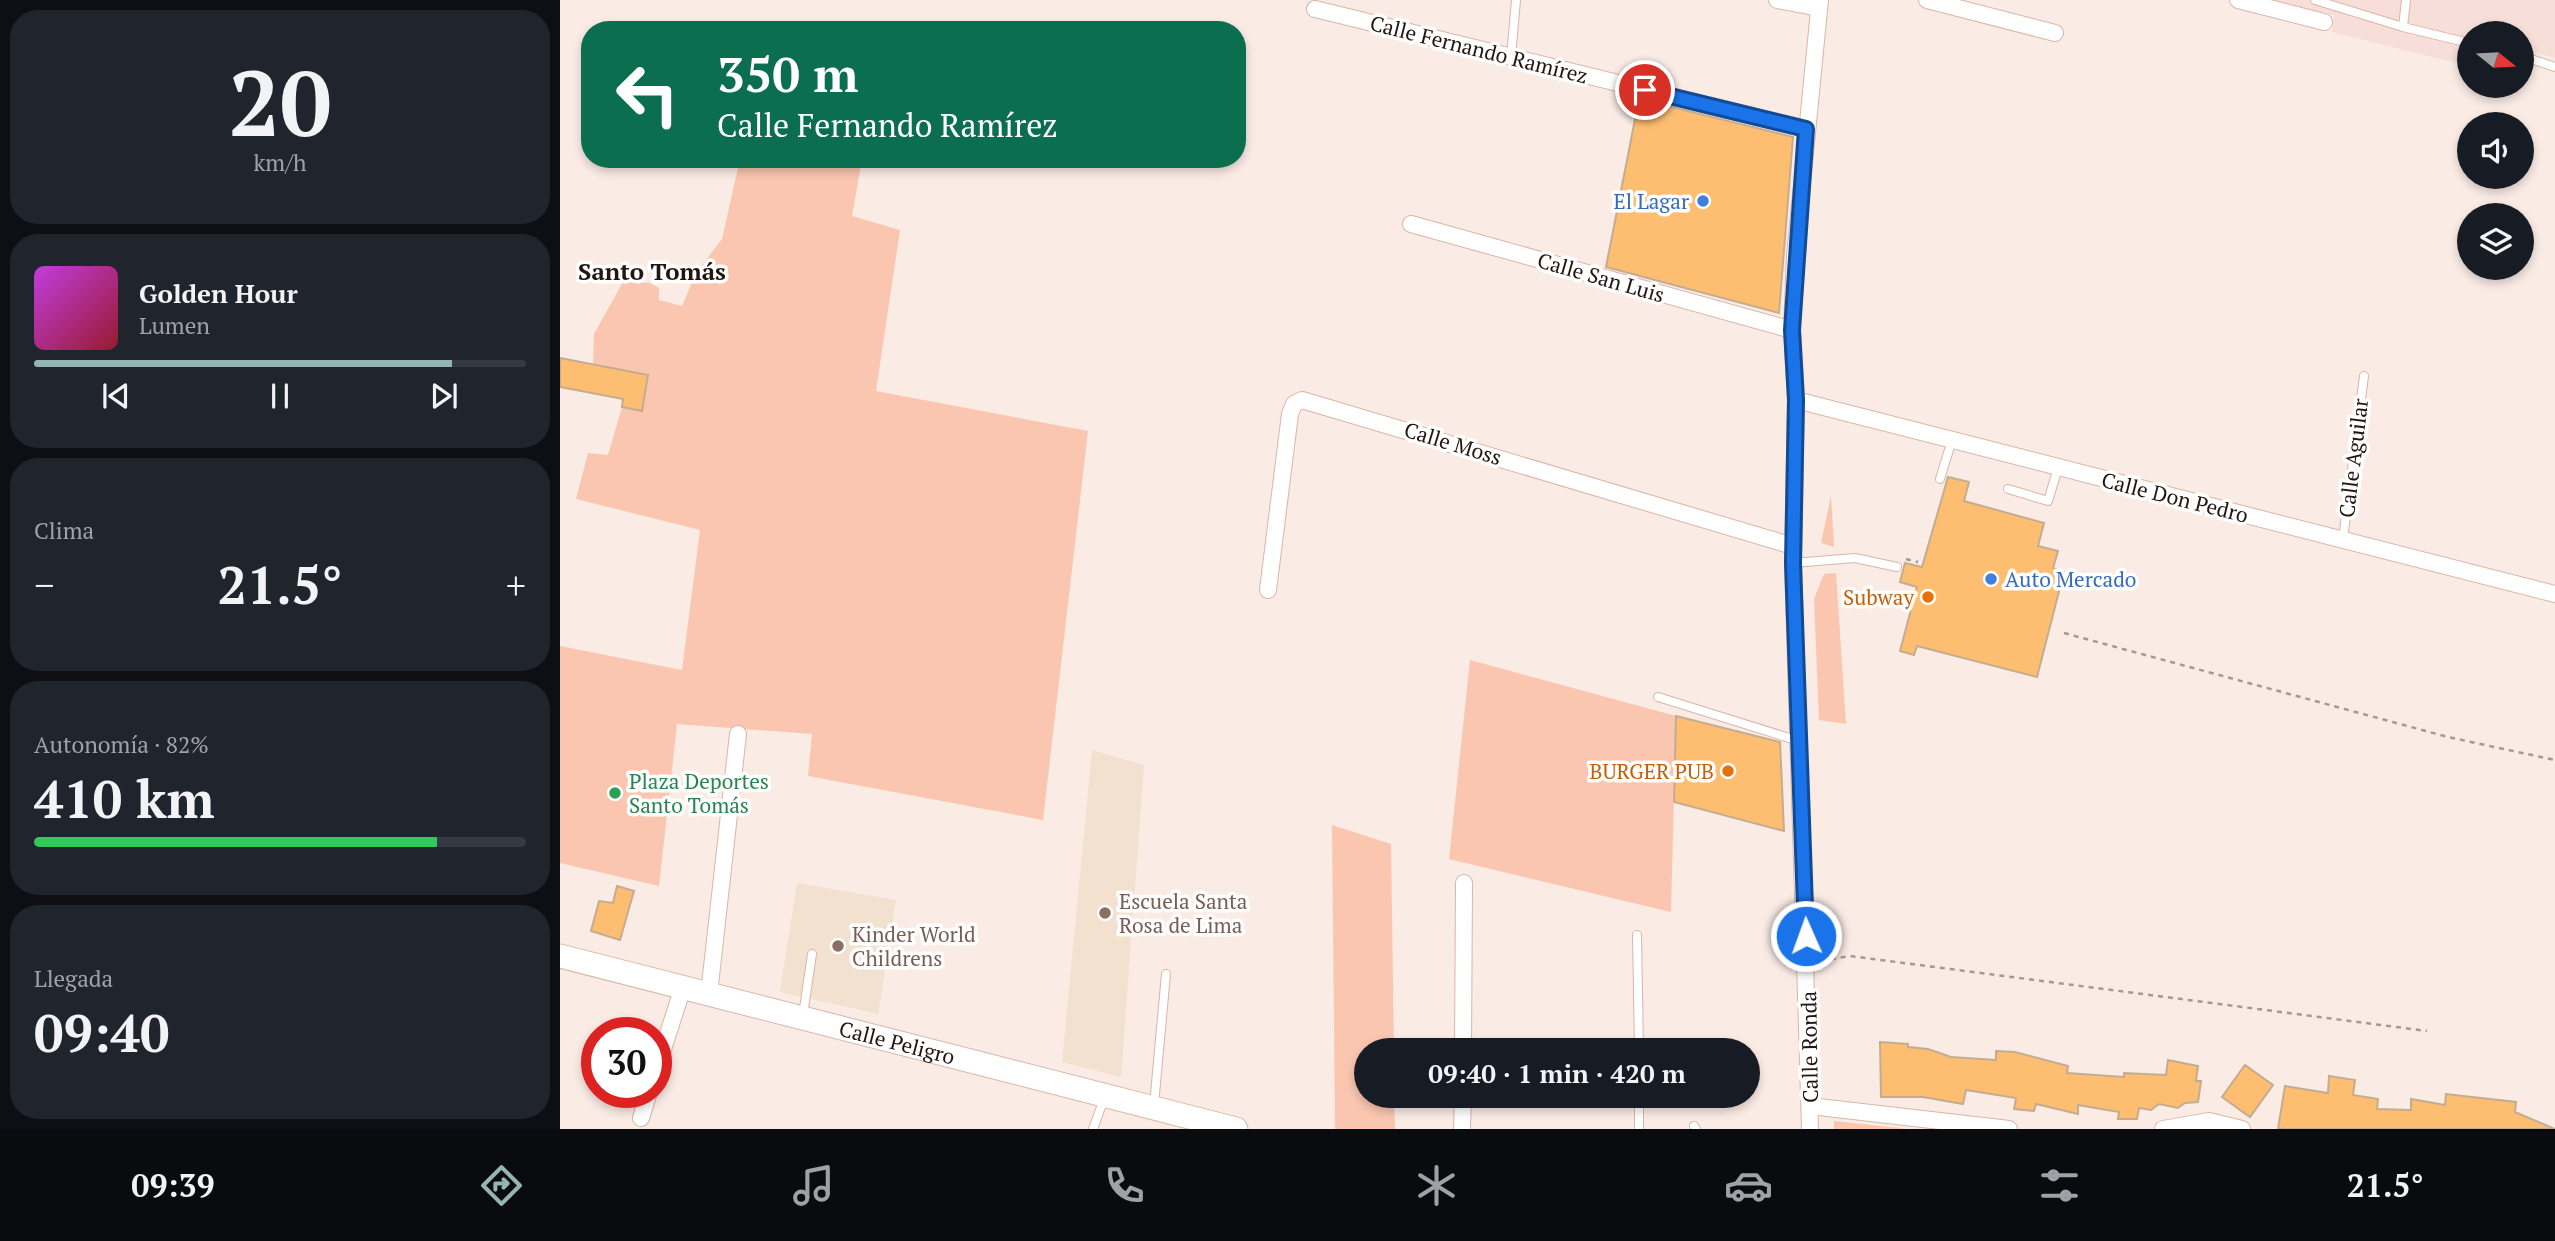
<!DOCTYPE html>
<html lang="es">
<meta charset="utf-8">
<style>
:root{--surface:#171b24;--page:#20242c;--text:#f1f3f6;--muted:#9ea1a6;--line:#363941;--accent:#93b5b3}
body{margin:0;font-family:"PT Serif",serif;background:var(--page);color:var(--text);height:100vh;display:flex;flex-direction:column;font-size:26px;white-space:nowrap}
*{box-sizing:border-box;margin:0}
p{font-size:23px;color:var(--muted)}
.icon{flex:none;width:38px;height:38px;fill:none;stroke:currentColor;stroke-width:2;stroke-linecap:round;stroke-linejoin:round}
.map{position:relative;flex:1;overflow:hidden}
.drawer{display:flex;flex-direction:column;gap:10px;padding:10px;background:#0d0f14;width:560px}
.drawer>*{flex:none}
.guide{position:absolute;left:21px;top:21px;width:665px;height:147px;border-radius:28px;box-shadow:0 4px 10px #0003;background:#0b6e4f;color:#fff;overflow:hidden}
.needle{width:46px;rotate:108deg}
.buttons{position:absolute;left:1897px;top:21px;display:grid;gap:14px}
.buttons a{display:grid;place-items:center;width:77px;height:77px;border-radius:50%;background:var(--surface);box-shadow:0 4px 10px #0003;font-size:35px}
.speed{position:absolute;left:21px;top:1017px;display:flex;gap:14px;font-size:35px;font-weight:700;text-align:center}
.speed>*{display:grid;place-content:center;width:91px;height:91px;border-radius:50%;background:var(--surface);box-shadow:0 4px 10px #0003;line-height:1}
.speed .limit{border:10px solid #d22;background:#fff;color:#111}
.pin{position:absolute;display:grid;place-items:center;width:60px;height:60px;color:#fff;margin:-30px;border:4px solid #fff;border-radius:50%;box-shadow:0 2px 7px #0007}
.me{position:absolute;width:77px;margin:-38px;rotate:358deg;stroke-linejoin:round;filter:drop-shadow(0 0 5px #0008)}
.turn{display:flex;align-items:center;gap:24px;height:147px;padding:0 21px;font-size:32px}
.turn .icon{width:91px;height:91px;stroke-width:2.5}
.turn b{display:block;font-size:49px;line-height:60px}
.big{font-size:52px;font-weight:700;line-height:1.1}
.drawer .tile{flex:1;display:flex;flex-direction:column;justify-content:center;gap:10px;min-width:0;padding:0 24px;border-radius:28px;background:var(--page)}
.drawer .dial{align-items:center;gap:0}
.dial b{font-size:91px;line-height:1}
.song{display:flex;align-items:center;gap:21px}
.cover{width:84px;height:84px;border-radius:10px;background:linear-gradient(135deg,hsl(290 70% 55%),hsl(350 70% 35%))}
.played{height:7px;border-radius:4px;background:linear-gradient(90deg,var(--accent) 85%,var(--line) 85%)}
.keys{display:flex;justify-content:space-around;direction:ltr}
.heat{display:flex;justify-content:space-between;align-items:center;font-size:38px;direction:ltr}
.charge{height:10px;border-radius:5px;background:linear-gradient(90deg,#34c759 82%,var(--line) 0)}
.trip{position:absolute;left:794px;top:1038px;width:406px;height:70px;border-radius:35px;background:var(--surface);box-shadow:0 4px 10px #0003;font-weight:700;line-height:70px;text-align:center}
.dock{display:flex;height:112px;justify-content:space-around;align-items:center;background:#090b0e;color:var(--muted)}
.dock .icon{width:49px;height:49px}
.dock .selected{color:var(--accent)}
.dock b{font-size:32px;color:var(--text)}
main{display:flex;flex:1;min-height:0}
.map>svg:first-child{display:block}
</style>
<main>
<section class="drawer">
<div class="tile dial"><b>20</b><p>km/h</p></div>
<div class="tile">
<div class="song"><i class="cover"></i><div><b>Golden Hour</b><p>Lumen</p></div></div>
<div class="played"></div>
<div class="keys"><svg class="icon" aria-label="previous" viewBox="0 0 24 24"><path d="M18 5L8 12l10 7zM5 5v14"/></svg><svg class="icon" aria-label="pause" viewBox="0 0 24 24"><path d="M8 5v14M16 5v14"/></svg><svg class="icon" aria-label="next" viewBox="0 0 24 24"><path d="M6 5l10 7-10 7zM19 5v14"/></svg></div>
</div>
<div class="tile"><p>Clima</p>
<div class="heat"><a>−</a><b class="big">21.5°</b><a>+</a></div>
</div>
<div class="tile"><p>Autonomía · 82%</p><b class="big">410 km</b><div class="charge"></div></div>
<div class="tile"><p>Llegada</p><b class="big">09:40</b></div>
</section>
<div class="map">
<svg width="1995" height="1129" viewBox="0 0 1995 1129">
<rect width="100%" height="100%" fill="#faebe5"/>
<!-- industrial -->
<path fill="#f8ded8" d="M1712 0H1995V58L1974 52 1962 77V33H1909V66L1772 32 1774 15Z"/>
<!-- education -->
<path fill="#f3e1d0" d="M532 750 584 765 561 1077 502 1062Z
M237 883 336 900 318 1014 220 992Z"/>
<!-- green -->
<path fill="#fac6b0" d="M180 159H302L292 216 340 230 316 391 528 431 483 820 248 776 252 734 117 724 99 886 0 863V646L122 670 140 530 16 499 28 453 48 455 62 407 82 411 88 376 33 365 34 334 63 282 90 283 99 288V300L122 306 136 273 162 239Z
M1271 496 1274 547 1261 543Z
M1276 573 1286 724 1259 720 1254 599 1264 574Z
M910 660 1116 716 1111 912 889 859Z
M772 825 831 844 834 1050H807V1096H834L835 1129H775Z
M1274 1121 1348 1129H1274Z"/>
<!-- building -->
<path fill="#febe71" stroke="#c4ac91" stroke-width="2" d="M1079 99 1233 137 1219 313 1046 267Z
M0 358 88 375 82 411 62 407 63 399 0 387Z
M1388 477 1409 482 1404 501 1484 523 1478 546 1498 551 1493 568 1504 572 1477 677 1357 646 1354 655 1340 651 1357 587 1340 582 1345 563 1362 567Z
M1116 716 1220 742 1224 831 1114 802Z
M57 886 74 891 60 940 31 931 39 901 53 903Z
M1320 1042 1348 1044V1047L1368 1049 1391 1057 1436 1060V1051L1455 1052 1508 1066 1507 1073 1564 1077V1073L1606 1075 1608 1060 1638 1066 1636 1081H1641L1638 1102 1625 1103 1618 1108 1599 1104 1591 1110 1579 1108 1577 1119H1558L1559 1112 1518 1105V1114L1476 1104 1474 1111 1454 1109 1456 1098 1406 1090 1403 1104 1363 1097H1321Z
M1685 1065 1713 1085 1690 1117 1662 1097Z
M1769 1076 1795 1080 1793 1095 1818 1099 1817 1109 1851 1110V1099L1885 1105 1886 1094 1956 1102 1955 1112 1995 1129H1718L1725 1086 1768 1093Z"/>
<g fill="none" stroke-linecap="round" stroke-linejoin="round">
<!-- service casing -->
<g stroke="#d9b6a6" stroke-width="10">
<path id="service" d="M1755 0 1843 27
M1846 0 1843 27 1909 43
M1962 56 1995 67
M951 57 956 0
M1380 479 1392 440
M1448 489 1488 501 1498 468
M1783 539 1804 376
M1233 563 1295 558 1337 567
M1098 697 1239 741
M1077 935 1079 1050
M243 1015 252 954
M594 1105 606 974
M1134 1126 1136 1129
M533 1129 544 1099
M1079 1129V1096"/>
</g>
<!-- minor casing -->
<g stroke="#d9b6a6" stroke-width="18">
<path id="minor" d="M1217 0 1259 8
M1367 0 1495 33
M1678 0 1764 22
M755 9 1246 129
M851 224 1232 330
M1236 400 1995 594
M708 590 730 414 734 404 742 400 1233 546
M149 994 178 734
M903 1050 904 883
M96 1071 123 987
M1250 1106 1449 1129
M81 1118 89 1092
M902 1129 903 1096
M1250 1129 1233 563 1236 400 1232 330 1235 256 1260 0
M1603 1129 1649 1121 1682 1129"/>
</g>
<!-- secondary casing -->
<g stroke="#d9b6a6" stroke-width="25">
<g id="secondary">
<path id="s1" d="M0 956 676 1129"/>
</g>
</g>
<!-- path -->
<path stroke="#a69892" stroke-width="2.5" stroke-dasharray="5 5" stroke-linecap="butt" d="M1346 559 1358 562
M1504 633 1888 737 1995 760
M1261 961 1290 956 1867 1031"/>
<!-- service -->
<use href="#service" stroke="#fff" stroke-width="8"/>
<!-- minor -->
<use href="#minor" stroke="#fff" stroke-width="16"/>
<!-- secondary -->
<use href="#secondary" stroke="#fff" stroke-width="23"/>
</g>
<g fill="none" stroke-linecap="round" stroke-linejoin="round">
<!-- route casing -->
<g stroke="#114b97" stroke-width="18">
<path id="route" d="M1085 90 1246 129 1232 330 1236 400 1233 563 1246 936"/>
</g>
<!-- route -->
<use href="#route" stroke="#1a73e8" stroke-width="12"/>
</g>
<!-- markers -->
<g fill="#3f7fe0" stroke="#fff" stroke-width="2.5">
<circle cx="1143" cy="201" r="7"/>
<circle cx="1431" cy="579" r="7"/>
</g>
<g fill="#e8710a" stroke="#fff" stroke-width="2.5">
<circle cx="1368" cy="597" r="7"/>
<circle cx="1168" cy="771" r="7"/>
</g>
<circle fill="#2e9e5b" stroke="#fff" stroke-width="2.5" cx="55" cy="793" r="7"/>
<g fill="#8d6e63" stroke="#fff" stroke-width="2.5">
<circle cx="545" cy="913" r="7"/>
<circle cx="278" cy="946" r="7"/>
</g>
<g text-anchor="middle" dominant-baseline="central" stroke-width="7" stroke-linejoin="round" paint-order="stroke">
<!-- street labels -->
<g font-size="21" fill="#231611" stroke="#fff">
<text transform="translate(919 49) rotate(14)">Calle Fernando Ramírez</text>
<text transform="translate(1041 277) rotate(16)">Calle San Luis</text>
<text transform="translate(893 443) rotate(17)">Calle Moss</text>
<text transform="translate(1793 458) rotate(-83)">Calle Aguilar</text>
<text transform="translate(1615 497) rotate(14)">Calle Don Pedro</text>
<text stroke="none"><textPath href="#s1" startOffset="348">Calle Peligro</textPath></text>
<text transform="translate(1249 1047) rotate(-91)">Calle Ronda</text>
</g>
<!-- shop labels -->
<g font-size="21" fill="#366cbe" stroke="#fff" text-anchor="end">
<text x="1129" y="201">El Lagar</text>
<text x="1445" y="579" text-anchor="start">Auto Mercado</text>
</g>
<!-- food labels -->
<g font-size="21" fill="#c56008" stroke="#fff" text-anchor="end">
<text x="1354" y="597">Subway</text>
<text x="1154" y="771">BURGER PUB</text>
</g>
<!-- leisure labels -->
<g font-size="21" fill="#27864d" stroke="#fff" text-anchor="start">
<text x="69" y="781">Plaza Deportes<tspan x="69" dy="24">Santo Tomás</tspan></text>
</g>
<!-- education labels -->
<g font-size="21" fill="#785e54" stroke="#fff" text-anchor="start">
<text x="559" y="901">Escuela Santa<tspan x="559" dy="24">Rosa de Lima</tspan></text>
<text x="292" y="934">Kinder World<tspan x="292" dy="24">Childrens</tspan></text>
</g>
<!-- quarter labels -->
<g font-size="24" font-weight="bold" fill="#231611" stroke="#fff">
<text x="92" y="271">Santo Tomás</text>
</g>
</g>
</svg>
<div class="buttons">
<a><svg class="needle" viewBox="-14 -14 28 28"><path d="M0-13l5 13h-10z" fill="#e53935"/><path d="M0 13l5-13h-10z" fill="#9ea1a6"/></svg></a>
<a><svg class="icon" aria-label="sound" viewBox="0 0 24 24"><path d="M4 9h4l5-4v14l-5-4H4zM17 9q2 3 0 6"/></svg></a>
<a><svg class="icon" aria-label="layers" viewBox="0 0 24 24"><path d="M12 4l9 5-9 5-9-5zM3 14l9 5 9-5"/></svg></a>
</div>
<div class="speed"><div class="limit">30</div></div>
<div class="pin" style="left:1085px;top:90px;background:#d93025"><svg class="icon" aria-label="arrive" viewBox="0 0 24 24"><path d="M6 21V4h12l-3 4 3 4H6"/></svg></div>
<svg class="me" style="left:1246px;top:936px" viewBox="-20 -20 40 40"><circle r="17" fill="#1a73e8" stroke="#fff" stroke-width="3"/><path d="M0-11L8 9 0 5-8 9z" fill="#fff"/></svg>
<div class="trip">09:40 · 1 min · 420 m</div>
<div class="guide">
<div class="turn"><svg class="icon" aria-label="left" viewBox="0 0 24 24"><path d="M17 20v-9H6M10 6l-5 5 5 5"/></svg><div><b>350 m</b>Calle Fernando Ramírez</div></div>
</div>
</div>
</main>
<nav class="dock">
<b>09:39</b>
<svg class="icon selected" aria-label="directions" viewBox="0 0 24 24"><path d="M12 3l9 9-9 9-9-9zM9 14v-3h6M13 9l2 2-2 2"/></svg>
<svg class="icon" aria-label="music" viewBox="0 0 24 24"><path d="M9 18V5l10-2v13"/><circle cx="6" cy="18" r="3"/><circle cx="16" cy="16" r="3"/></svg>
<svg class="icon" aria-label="phone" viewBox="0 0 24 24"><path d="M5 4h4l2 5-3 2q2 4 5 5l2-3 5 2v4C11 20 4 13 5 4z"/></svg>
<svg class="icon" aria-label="climate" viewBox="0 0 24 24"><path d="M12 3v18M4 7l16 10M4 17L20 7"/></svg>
<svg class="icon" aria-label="car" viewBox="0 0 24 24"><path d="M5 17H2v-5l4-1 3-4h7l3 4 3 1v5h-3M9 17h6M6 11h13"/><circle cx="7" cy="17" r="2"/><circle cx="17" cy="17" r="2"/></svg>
<svg class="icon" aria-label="filters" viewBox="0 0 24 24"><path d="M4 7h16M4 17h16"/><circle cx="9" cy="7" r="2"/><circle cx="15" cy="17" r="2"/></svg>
<b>21.5°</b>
</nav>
